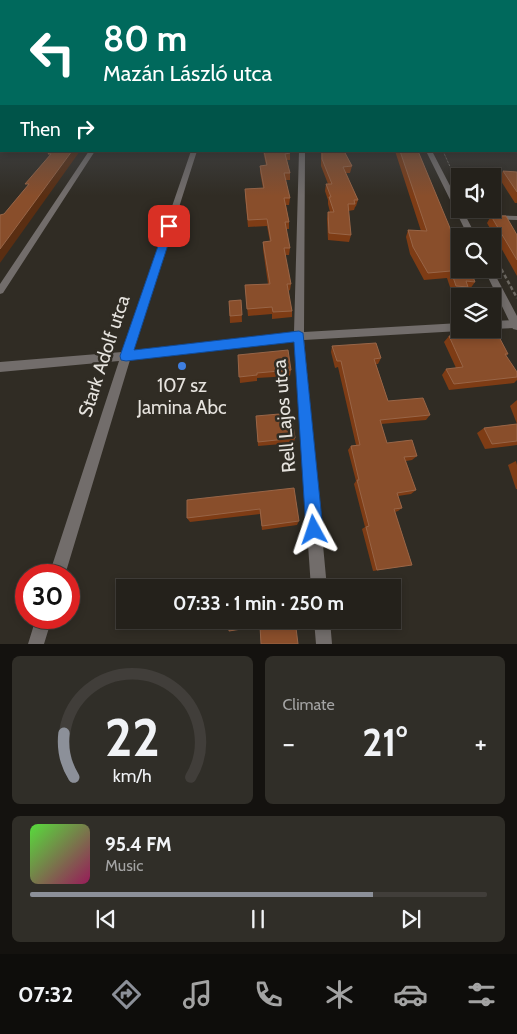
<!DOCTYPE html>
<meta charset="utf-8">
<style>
:root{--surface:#24211b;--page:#302e28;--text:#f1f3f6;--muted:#a3a3a3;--line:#413e3a;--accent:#8c9099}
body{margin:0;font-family:Cabin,sans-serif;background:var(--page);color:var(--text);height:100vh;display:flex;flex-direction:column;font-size:19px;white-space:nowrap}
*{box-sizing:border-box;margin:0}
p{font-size:16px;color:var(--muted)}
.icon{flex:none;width:28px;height:28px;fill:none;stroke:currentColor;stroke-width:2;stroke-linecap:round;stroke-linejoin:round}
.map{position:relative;height:644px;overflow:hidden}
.panel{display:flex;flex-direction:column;gap:12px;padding:12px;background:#14120f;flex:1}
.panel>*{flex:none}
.guide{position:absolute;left:0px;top:0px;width:518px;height:152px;box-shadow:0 2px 8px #0003,0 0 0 1px var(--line);background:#00695c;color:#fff;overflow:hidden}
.fabs{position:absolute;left:451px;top:168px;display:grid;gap:10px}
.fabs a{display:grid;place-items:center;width:50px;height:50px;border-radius:0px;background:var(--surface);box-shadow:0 2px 8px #0003,0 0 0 1px var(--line);font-size:25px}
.speed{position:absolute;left:15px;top:564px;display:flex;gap:10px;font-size:25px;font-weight:700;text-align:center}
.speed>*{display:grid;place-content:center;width:65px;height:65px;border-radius:50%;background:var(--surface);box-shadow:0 2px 8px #0003,0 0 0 1px var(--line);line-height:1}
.speed .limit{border:8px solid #d22;background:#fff;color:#111}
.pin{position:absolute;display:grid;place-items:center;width:42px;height:42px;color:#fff;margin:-21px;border-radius:10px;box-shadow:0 2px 8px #0006}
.me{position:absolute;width:55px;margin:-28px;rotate:355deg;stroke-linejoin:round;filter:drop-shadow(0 0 4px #0008)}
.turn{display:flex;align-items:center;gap:18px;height:105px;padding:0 20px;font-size:22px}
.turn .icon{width:65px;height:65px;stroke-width:2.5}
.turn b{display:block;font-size:35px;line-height:42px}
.then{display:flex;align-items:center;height:48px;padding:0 20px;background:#0003;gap:10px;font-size:19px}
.big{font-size:38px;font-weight:700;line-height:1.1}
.panel .card{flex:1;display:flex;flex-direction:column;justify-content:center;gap:8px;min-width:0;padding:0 18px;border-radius:8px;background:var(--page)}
.panel .dial{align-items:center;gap:0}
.dial svg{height:130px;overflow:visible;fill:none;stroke:var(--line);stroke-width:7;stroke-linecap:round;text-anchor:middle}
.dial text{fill:var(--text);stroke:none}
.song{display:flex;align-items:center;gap:15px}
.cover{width:60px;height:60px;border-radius:8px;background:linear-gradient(135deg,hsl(110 70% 55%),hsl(330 70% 35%))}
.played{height:5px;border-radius:2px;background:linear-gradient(90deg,var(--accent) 75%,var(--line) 75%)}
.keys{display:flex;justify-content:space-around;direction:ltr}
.heat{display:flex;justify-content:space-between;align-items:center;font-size:28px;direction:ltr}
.panel .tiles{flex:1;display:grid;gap:12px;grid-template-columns:1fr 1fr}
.card:last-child{grid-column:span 2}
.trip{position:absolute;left:116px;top:579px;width:285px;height:50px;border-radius:0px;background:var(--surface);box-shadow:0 2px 8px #0003,0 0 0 1px var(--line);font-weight:700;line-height:50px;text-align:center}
.tab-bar{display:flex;height:80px;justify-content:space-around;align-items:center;background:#0e0d0b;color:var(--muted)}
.tab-bar .icon{width:35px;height:35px}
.tab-bar .on{color:var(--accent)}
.tab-bar b{font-size:22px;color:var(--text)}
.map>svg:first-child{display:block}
</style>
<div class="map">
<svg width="517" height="644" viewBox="0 0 517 644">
<rect width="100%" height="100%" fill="#302c24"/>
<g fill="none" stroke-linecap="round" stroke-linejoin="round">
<!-- path-far2 -->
<path stroke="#6b6760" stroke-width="1" stroke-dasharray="2.5 1" stroke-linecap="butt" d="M443 151 452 171"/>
<!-- path-far1 -->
<path stroke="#6b6760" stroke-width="2" stroke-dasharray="3 2" stroke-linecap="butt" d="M451 169 458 184"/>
<!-- path -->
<path stroke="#6b6760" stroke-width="2.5" stroke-dasharray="4 2.5" stroke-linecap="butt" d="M492 252 517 298"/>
<!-- minor -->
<path fill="#726d6b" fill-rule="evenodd" d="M89 151H95L3 293 0 294V284Z
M191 151H197L133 351 294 332 299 151H305L304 332 460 323V329H464L460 331 304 340 327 588H311L294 341 130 360 65 575H49L119 361 0 372V362L122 352Z
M459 214 517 216V220L462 218 458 216Z
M517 320V328L492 329H491L492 321Z
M36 618H52L44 644H28Z
M314 620H330L332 644H316Z"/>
<!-- tertiary -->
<path fill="#726d6b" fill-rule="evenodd" d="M426 151H432L460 205V209H462L476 236H468Z
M484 269H492L517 316V330L513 329Z"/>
</g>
<!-- wall -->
<path fill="#7e3c15" d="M263 151H290V160H287L290 173V180H285L290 198 289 205H286L289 222V229H286L290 248 289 255H285L291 284 290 290 288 291 292 311V317L272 319V314L248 316 245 285 268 284 263 249V242H270L267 226 248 227 245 195V189L263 188 260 172V166L266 165Z
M321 151H344L352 166 350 173H346L358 200 356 206 355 207 354 210 348 211 351 235 349 242 328 240 327 219 328 212H330L328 204V200L325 191 326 184H328L321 166Z
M395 151H418L460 269 475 282 470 289 467 288 463 294 452 293 447 278 424 280 410 254 406 237 408 230 421 231Z
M503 171 517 172V203H515L499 178Z
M491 216 517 235V276L487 223Z
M241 300 242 322 230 323 229 301Z
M449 336 508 354 506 356 517 372V380L514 383 449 390 442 375 446 369 456 368 444 342Z
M332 346 381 358 378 364H376L388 401 430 415 426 420 381 424 387 443 417 456 412 460 406 461 416 490 411 494 398 496 402 508 398 511 395 512 412 565 373 571 362 529 365 527 354 484 356 481 348 450 351 446 356 445 338 367 335 368 331 352Z
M238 355 291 370 290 376 257 378V381L240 383Z
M517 400V445L485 449 477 433 484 428 517 424 510 406Z
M256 416 295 438 294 443 258 446Z
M516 461 517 465V489H516L508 465Z
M294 488 299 521 297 525 262 530 260 514 190 522 187 518Z"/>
<!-- shaded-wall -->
<path fill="#5a2e12" d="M72 151H80L0 263V249Z"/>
<!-- building -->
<path fill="#894e2b" stroke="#986547" d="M50 151H72L0 249V215L4 214 29 184H25L51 154H48Z
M264 151H290V153L285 154 290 173H284L290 198H284L289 222H285L290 248H284L291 284H287L292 311 273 312 272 307 247 309 245 285 270 284 263 242 271 241 267 219 248 220 245 189 264 188 260 166 267 165Z
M322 151H344L352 166 343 167 358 200H354L355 204H348L351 235 329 233 328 212H334L329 197H331L326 184H332L322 159Z
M400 151H418L460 252V269H470L475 282 466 281 468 287 456 286 451 271 428 273 413 247 408 230 427 231Z
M503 171 517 172V192Z
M491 216H506L517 235V260Z
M241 300 242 315 230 316 229 301Z
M497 333 508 354H505L517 372V377L454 384 446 369 463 367 449 336Z
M376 343 381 358 374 359 388 401 423 398 430 415 380 420 387 443 412 440 417 456 404 457 416 490 397 493 402 508 394 509 412 565 377 570 366 527 369 526 357 480H359L351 446 360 445 341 361H337L332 346Z
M288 350 291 370 257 373V375L239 377 238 355Z
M291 413 295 438 258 442 256 416Z
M517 424V441L492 444 484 428Z
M294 488 299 521 262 526 260 509 187 518V500Z
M229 620H295L298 644H261L260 626 229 631Z"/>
<!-- sky -->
<linearGradient id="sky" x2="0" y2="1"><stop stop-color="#1a1814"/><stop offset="0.54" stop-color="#484b50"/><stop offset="1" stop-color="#484b50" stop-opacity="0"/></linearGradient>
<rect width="517" height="196" fill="url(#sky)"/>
<!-- route -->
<path fill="#1a73e8" stroke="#114b97" d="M169 223 174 226 134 350 299 331 303 333 323 530 320 535 314 538 309 535 306 530 294 342 126 361 121 360 120 356 165 226Z"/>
<!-- markers -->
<circle fill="#3f7fe0" stroke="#302c24" stroke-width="2" cx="182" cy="366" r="5"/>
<g text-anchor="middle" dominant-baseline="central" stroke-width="5" stroke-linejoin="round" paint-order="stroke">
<!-- street labels -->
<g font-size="19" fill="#e6e3de" stroke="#302c24">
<text transform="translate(104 356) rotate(-72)">Stark Adolf utca</text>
<text transform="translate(284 416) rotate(-95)">Rell Lajos utca</text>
</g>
<!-- poi labels -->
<g font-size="19" fill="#e6e3de" stroke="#302c24">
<text x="182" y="385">107 sz<tspan x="182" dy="22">Jamina Abc</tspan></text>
</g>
</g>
</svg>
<div class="fabs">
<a><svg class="icon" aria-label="sound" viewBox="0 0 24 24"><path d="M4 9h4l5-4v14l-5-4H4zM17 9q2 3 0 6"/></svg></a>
<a><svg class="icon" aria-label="search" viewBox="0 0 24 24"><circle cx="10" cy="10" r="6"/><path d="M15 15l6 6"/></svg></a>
<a><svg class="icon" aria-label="layers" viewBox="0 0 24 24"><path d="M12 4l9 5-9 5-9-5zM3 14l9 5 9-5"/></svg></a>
</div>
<div class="speed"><div class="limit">30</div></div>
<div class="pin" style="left:169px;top:226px;background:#d93025"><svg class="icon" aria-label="arrive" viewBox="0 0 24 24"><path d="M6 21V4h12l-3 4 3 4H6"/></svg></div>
<svg class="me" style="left:314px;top:530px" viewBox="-20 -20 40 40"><path d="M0-17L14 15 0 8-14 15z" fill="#1a73e8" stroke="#fff" stroke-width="4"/></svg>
<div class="trip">07:33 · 1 min · 250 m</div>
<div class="guide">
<div class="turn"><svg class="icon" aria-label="left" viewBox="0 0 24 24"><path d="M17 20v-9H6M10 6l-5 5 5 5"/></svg><div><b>80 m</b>Mazán László utca</div></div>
<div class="then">Then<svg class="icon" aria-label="right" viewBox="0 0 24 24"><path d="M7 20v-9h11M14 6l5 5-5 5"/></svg></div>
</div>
</div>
<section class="panel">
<div class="tiles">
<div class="card dial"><svg viewBox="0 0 100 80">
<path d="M14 69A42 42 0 1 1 86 69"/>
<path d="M14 69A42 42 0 0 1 8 42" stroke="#8c9099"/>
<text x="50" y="56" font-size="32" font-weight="700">22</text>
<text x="50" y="72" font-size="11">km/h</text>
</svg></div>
<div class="card"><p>Climate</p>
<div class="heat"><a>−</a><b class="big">21°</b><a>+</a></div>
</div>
<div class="card">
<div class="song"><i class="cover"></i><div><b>95.4 FM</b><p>Music</p></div></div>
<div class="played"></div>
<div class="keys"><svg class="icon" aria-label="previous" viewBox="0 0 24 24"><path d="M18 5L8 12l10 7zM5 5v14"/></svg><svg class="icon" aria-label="pause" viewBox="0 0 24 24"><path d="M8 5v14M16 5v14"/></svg><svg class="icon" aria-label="next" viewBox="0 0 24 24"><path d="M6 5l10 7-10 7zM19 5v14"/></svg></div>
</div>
</div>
</section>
<nav class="tab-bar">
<b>07:32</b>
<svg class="icon on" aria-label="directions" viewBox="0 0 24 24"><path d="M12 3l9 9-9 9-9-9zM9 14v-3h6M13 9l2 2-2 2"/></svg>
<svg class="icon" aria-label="music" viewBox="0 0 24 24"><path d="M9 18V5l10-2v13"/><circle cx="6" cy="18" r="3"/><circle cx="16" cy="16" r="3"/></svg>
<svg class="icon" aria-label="phone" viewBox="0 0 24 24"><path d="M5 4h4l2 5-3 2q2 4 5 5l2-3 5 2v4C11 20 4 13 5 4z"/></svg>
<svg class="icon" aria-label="climate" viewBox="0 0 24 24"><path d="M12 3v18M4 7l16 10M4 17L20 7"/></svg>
<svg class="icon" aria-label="car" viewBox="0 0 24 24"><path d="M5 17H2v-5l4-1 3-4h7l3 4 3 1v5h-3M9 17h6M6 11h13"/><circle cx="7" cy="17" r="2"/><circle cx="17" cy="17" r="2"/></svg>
<svg class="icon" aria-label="filters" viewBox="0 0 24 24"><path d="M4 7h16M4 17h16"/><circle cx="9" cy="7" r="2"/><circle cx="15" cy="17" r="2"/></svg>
</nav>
